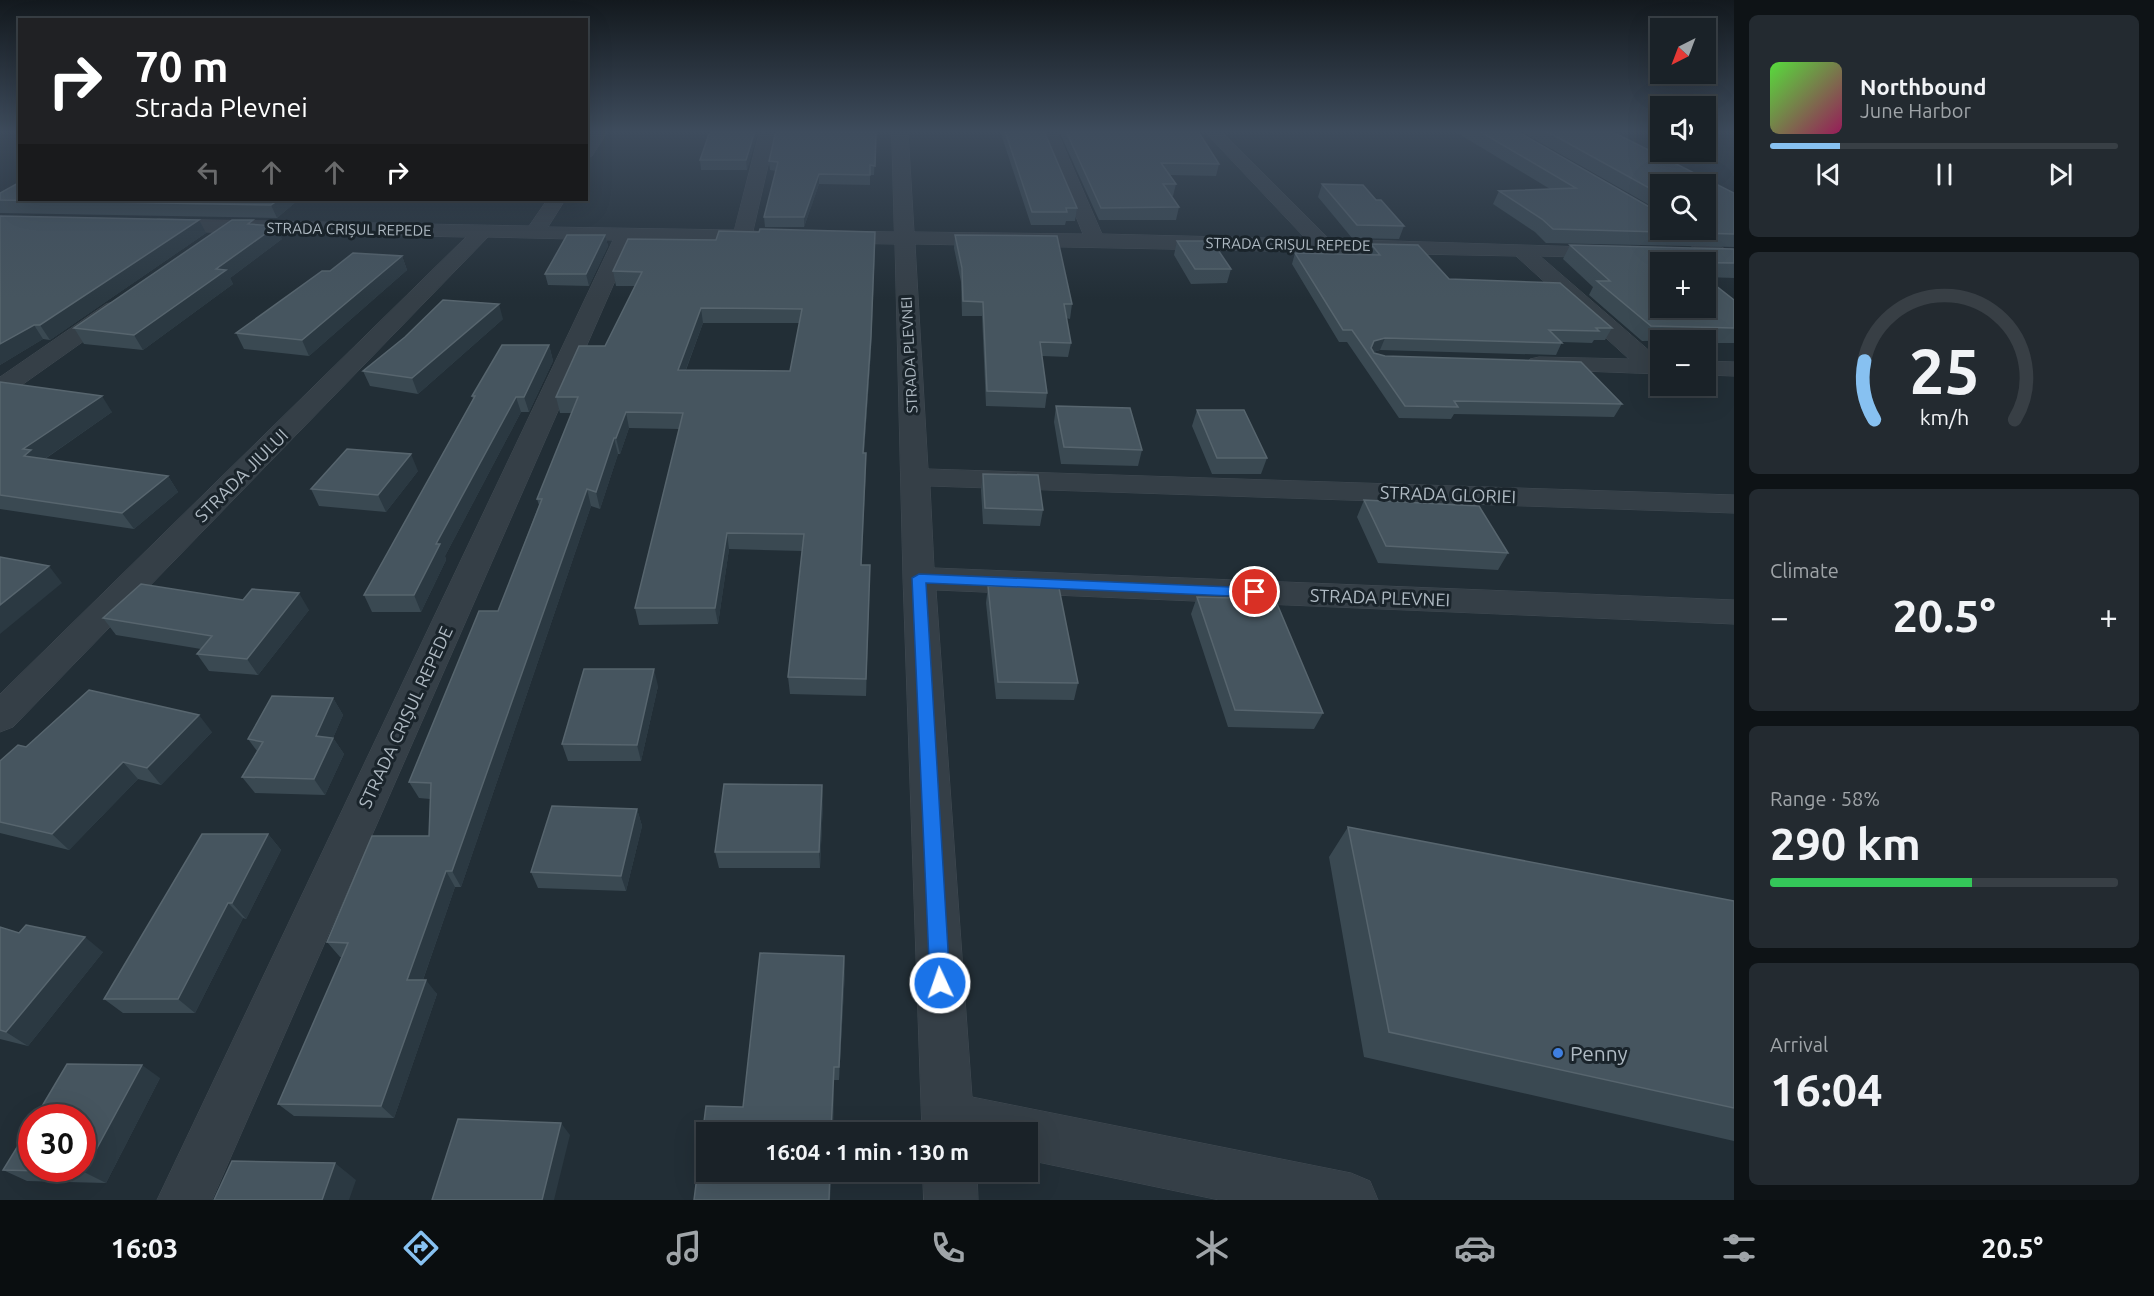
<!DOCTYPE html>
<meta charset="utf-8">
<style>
:root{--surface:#1a2228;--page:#232a30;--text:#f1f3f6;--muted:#9fa4a8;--line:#383f45;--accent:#87c1f1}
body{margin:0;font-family:Ubuntu,sans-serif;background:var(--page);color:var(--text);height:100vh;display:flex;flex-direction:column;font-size:22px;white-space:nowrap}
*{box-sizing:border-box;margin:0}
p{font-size:20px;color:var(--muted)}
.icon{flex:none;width:33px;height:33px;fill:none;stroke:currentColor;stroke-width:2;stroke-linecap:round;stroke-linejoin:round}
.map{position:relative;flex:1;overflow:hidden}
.panel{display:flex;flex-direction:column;gap:15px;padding:15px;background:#0e1316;width:420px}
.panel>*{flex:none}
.banner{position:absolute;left:18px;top:18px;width:570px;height:183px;border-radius:0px;box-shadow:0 6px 24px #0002,0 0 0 2px var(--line);background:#202124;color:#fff;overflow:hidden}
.needle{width:39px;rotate:222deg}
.controls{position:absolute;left:1650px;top:18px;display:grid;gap:12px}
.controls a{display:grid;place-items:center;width:66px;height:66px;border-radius:0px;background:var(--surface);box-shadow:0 6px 24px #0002,0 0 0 2px var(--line);font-size:30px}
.speed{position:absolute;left:18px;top:1104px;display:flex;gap:12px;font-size:30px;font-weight:700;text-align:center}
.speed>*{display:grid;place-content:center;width:78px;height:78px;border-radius:50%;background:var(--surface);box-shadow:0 6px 24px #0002,0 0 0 2px var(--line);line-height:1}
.speed .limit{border:9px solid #d22;background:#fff;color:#111}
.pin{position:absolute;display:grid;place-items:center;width:51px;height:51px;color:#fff;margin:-26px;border:3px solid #fff;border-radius:50%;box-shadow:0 2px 6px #0007}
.me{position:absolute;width:66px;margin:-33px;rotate:357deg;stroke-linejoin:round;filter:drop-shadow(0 0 4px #0008)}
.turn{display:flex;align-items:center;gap:21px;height:126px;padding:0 18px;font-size:27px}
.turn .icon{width:78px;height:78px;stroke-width:2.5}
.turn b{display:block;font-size:42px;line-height:51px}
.lanes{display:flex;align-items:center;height:57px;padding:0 18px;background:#0003;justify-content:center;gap:30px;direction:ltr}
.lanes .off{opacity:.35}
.big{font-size:45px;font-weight:700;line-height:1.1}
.panel .widget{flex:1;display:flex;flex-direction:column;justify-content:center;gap:9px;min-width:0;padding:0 21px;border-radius:9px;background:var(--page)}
.panel .dial{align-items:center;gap:0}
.dial svg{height:156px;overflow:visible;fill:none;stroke:var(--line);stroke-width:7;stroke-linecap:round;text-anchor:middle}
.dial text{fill:var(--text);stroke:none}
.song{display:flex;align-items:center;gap:18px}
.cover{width:72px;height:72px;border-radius:9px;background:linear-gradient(135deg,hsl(110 70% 55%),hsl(330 70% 35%))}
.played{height:6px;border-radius:3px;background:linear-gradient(90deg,var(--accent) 20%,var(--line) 20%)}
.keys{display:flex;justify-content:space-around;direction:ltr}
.heat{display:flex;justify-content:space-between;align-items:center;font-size:33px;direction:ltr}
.charge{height:9px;border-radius:4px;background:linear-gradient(90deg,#34c759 58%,var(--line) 0)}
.trip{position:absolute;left:696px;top:1122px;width:342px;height:60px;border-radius:0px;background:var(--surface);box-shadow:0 6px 24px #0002,0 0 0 2px var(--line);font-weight:700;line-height:60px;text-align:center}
.tab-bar{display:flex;height:96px;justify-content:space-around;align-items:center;background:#0a0e10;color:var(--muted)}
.tab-bar .icon{width:42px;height:42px}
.tab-bar .selected{color:var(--accent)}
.tab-bar b{font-size:27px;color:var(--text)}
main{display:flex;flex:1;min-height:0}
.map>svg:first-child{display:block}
</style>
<main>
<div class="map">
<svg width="1734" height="1200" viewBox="0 0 1734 1200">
<rect width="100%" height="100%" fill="#222e36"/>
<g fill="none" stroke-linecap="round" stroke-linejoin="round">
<!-- street casing -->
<g stroke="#414b53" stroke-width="1">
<path id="street" d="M592 131H608L592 156 586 157V139Z
M760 131H776L753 231 770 233 773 237 770 241 763 243 633 240 212 1200H157L613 240 488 237 13 727 0 732V694L466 237 158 231 151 229 148 225 151 221 158 219 529 226 547 200H565L548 227 734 230Z
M892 131H908L914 232 1083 234 1041 131H1057L1102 234 1306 239 1204 131H1221L1329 239 1619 248 1622 252 1619 256 1612 258 1540 256 1660 360V374L1530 369 1527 364 1530 359 1539 357 1629 359 1516 256 915 244 928 469 1734 495V513L930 486 934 568 1734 600V624L936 590 972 1097 1351 1173 1370 1181 1378 1200H1219L1028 1160V1132H922L903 578 895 244 830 243 823 241 820 237 823 233 830 231 894 232Z
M1667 230H1691L1727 250 1730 254 1727 258H1713L1670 234Z
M114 302 122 304 125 309 122 314 9 394 0 397V377L106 304Z
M1706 361 1734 362V376L1706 375Z
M923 1172H977L978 1200H924Z"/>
</g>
<!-- street -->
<use href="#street" fill="#353f47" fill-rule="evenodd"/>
</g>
<!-- wall -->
<path fill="#3a4952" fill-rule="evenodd" d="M710 131H758L747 170H701L700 160Z
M1000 131H1044L1077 208 1075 221H1066L1065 225H1031Z
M1059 131H1198L1219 164 1216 176 1170 175 1176 184 1173 196H1172L1179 207 1176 220H1099Z
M1454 131H1517L1660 213 1706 230 1660 184V211L1520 131H1611L1734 193V247L1546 243 1535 232 1493 204 1499 191 1550 189Z
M815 132H876L874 175H870V185L819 184 804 227H765L764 217 776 171 770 170 769 161Z
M1322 184 1376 200 1404 226 1399 239 1352 238 1318 197Z
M0 193 20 200H298L277 218 0 213Z
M0 216 206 233 50 340 43 339 0 365Z
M255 225 282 239 230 278 233 284 143 350 84 344 74 328Z
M605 235 608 246 589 286 548 285 545 274Z
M955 235 1072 304 1070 319 1066 318 1071 343 1068 357 1042 356 1047 393 1045 408 986 406 982 316H962L961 282 954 248Z
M1177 241 1231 269 1227 283 1191 284 1174 255Z
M1371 244 1449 279 1612 328 1605 340H1594L1592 343 1562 342 1556 355 1380 350 1373 352 1374 353 1385 356 1622 404 1614 417 1454 414 1451 419 1399 418 1347 342H1339L1292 264 1295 253 1367 255Z
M1570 245 1734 249V278L1706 277V262H1660L1734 300V343H1706V340L1642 341 1589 295 1593 287 1563 259Z
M875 246 871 351 864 453H866V469L861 565H870L866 696 790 694 788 677 802 551 729 549 718 624 639 625 635 608 679 429 629 428 620 454H618L600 509 591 506 461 887H455L423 980 437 994 394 1118 294 1116 278 1104 342 957H340L327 942 429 836 430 799 419 798 409 782 498 611 539 505 537 499 572 413H560L556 397 605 346 635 286H616L613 271ZM703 323H799L790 371 686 370Z
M402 256 407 270 309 356 244 349 236 333 330 271Z
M503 319 418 394 370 386 363 371Z
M549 345 553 361 529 412H521L445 556 446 560 421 612H372L364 595 473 399 472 396Z
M0 382 112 412 45 459 168 476 178 492 134 529 0 509Z
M1056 406 1142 450 1138 466 1061 464 1054 422Z
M1197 410 1267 458 1261 474H1212L1192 426Z
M418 471 386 512 319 506 311 489Z
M983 474 1043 510 1040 526 983 524 981 490Z
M1364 500 1508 553 1498 570 1378 563 1357 517Z
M988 586 1078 683 1074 700 996 699 986 603Z
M1197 597 1323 713 1314 729 1228 727 1191 614Z
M243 600 309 610 258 675 209 671 197 654 201 649 116 635 103 618Z
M658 686 641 761H568L562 744Z
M333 698 343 715 333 738 344 754 325 795 255 793 242 777 257 751 248 739Z
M212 732 161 785 138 779 69 850 0 833V761L26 747Z
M822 785 823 801 820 868H719L715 852Z
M637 809 642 826 626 891 538 888 531 872Z
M1348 827 1734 901V1141L1364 1057 1329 857Z
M268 834 281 850 246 919 243 918 195 1013H123L104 999Z
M0 927 19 933 103 952 28 1046 0 1039Z
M760 953 844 956 845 971 839 1080H834L833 1132H706V1172H831L830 1200H694L706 1106 743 1107Z
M160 1078 106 1183 27 1181 3 1170Z"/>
<!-- shaded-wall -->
<path fill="#2b3942" d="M755 131H758L747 170 746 160Z
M819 174V184L804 227V217Z
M278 200H298L277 218 271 205Z
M199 220 206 233 50 340 40 325Z
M276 226 282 239 230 278 233 284 143 350 134 335 216 269Z
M605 235 608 246 589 286 586 274Z
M875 246 871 351 863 469V453Z
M402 256 407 270 309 356 302 340Z
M499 304 503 319 418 394 412 378Z
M701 308 703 323 680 385 678 370Z
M34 325 43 339 0 365V344Z
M1385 338 1380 350 1369 353 1374 341Z
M549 345 553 361 529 412 524 397Z
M102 396 112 412 40 462 24 456 23 449Z
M516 397 521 412 445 556 446 560 421 612 414 595 436 544Z
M626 412 629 428 620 454 616 438Z
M614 438 618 454 600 509 596 492Z
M866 453V469L861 582V565Z
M411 454 418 471 386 512 378 495Z
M168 476 178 492 134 529 122 513Z
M587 489 591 506 461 887 452 871Z
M727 533 729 549 718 624 715 608Z
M870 565V582L866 696V679Z
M49 566 62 583 0 634V605Z
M299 593 309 610 258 675 247 659Z
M654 669 658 686 641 761 637 745Z
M333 698 343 715 333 738 344 754 325 795 314 779 316 736Z
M199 715 212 732 161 785 147 768Z
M123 762 138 779 69 850 52 834Z
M822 785 823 801 820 868 819 852Z
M637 809 642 826 626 891 621 876Z
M268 834 281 850 246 919 232 903Z
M446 871 455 887 418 994 407 980Z
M228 903 243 918 195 1013 178 999Z
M85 937 103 952 28 1046 6 1032Z
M844 956 845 971 839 1080V1067Z
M426 980 437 994 394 1118 381 1106Z
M142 1065 160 1078 106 1183 84 1172Z
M834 1067V1080L833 1132H831Z
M561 1123 570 1135 554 1200H542Z
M335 1163 356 1180 349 1200H322Z
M830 1172H831L830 1200H829Z"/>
<!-- building -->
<path fill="#46555f" stroke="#57656e" stroke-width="1.5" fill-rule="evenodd" d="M710 131H755L746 160H700Z
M776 131 876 132 875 166 870 165V175L819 174 804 217H764L778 162 769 161Z
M1005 131H1044L1077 208H1066L1067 212H1032Z
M1066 131H1198L1219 164 1161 163 1176 184H1163L1179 207 1101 208Z
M1479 131H1517L1660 213V230H1706V184H1660V194L1546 131H1611L1734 193V234L1553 229 1542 219 1499 191 1576 188Z
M20 182V200H278L271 205 0 200V193Z
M1322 184 1363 185 1376 200H1381L1404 226 1357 225Z
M0 216 199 220 40 325H34L0 344Z
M232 220H253L248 224 276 226 216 269 226 270 134 335 74 328Z
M760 229 875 232 871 336 863 453H866L861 565H870L866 679 788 677 804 534 727 533 715 608H635L683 413 626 412 616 438H614L596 492 587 489 452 871H446L407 980H426L381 1106 278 1104 348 943 327 942 372 836H429L431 783 409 782 479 611H498L542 499H537L578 397H556L579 346H605L642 272 613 271 628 239 716 240 719 231 759 232ZM701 308 802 309 790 371 678 370Z
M567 235H605L586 274H545Z
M955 235 1057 236 1072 304H1064L1071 343 1040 342 1047 393 987 391 983 302 963 301 962 268Z
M1177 241H1212L1231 269H1195Z
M1371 244 1418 245 1449 279 1560 283 1612 328H1596L1599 331 1549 330 1562 343 1385 338 1374 341 1371 348 1374 353 1385 356 1581 362 1622 404 1454 401 1458 407 1405 406 1352 330H1343L1295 253 1380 255Z
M1570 245 1734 249V263L1660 262V308H1706V278L1734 300V328L1651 326 1597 281H1610Z
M353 253 402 256 302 340 236 333 322 271H330Z
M443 300 499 304 412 378 363 371 405 337Z
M502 345H549L524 397H516L436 544H440L414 595H364L475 396H472Z
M0 382 102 396 23 449 31 450 24 456 168 476 122 513 0 495Z
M1056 406 1130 408 1142 450 1064 447Z
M1197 410H1244L1267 458H1217Z
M347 449 411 454 378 495 311 489Z
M983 474 1038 475 1043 510 985 508Z
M1364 500 1479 506 1508 553 1386 546Z
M0 557 49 566 0 605Z
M141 584 243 600 252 589 299 593 247 659 197 654 212 636 103 618Z
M988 586 1059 588 1078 683 998 682Z
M1197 597 1275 599 1323 713 1235 710Z
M584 669H654L637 745 562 744Z
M89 690 199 715 147 768 123 762 52 834 0 822V761L18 745 26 747Z
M272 696 333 698 316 736 333 738 314 779 242 777 263 742 248 739Z
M724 784 822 785 819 852H715Z
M552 806 637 809 621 876 531 872Z
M1348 827 1734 901V1108L1389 1032Z
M202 834H268L232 903H228L178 999H104Z
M26 925 85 937 6 1032 0 1030V927L19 933Z
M760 953 844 956 839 1067H834L831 1132H706V1172H830L829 1200H694L706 1106 743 1107Z
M67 1064 142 1065 84 1172 3 1170 32 1123V1168H82V1118H35Z
M458 1119 561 1123 542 1200H432Z
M232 1161 335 1163 322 1200H214Z"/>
<!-- sky -->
<linearGradient id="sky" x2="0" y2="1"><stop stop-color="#13191e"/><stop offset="0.44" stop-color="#3e4c5d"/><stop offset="1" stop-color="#3e4c5d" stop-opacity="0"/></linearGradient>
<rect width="1734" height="299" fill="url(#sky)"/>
<!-- route -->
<path fill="#1a73e8" stroke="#114b97" stroke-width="1.5" d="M919 574 1255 588 1261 592 1255 597 926 583 950 983 947 990 940 993 933 990 930 983 912 578Z"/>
<!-- markers -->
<circle fill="#3f7fe0" stroke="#1a242b" stroke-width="2" cx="1558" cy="1053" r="6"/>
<g text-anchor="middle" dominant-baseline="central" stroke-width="6" stroke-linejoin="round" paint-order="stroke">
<!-- far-street labels -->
<g font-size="15" fill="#afbac3" stroke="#1a242b">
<text transform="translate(349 229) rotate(1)">STRADA CRIȘUL REPEDE</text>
<text transform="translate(1288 244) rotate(1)">STRADA CRIȘUL REPEDE</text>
<text transform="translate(909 355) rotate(-93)">STRADA PLEVNEI</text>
</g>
<!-- street labels -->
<g font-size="18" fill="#afbac3" stroke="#1a242b">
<text transform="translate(241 475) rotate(-45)">STRADA JIULUI</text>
<text transform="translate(1448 494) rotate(2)">STRADA GLORIEI</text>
<text transform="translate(1380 597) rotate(2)">STRADA PLEVNEI</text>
<text transform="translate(405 717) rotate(-65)">STRADA CRIȘUL REPEDE</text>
</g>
<!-- near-poi labels -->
<g font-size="21" fill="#afbac3" stroke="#1a242b" text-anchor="start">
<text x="1570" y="1053">Penny</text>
</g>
</g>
</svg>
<div class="controls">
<a><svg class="needle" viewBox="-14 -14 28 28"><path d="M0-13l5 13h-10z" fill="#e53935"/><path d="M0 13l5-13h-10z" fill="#9fa4a8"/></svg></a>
<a><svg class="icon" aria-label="sound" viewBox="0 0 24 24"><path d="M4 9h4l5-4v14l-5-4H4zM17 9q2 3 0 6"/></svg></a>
<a><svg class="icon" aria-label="search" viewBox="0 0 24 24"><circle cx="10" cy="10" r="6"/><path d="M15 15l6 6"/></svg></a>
<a>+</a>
<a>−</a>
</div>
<div class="speed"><div class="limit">30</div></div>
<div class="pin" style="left:1255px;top:592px;background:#d93025"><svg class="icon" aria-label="arrive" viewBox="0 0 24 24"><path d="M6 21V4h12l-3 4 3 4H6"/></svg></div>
<svg class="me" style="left:940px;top:983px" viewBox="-20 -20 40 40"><circle r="17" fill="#1a73e8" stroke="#fff" stroke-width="3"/><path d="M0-11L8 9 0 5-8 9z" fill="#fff"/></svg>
<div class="trip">16:04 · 1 min · 130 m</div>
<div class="banner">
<div class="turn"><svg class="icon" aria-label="right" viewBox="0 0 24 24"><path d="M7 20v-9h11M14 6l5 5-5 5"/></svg><div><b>70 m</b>Strada Plevnei</div></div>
<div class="lanes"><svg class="icon off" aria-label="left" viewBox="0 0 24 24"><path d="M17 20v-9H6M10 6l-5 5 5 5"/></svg><svg class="icon off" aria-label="ahead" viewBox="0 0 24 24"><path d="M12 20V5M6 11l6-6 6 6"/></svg><svg class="icon off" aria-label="ahead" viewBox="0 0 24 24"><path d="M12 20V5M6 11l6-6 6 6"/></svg><svg class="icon" aria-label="right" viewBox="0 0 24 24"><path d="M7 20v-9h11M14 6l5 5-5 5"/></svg></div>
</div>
</div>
<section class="panel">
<div class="widget">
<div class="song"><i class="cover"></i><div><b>Northbound</b><p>June Harbor</p></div></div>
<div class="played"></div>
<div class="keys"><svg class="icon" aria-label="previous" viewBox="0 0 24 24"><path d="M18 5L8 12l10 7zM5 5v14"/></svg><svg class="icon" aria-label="pause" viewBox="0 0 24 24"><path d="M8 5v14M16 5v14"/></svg><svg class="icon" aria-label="next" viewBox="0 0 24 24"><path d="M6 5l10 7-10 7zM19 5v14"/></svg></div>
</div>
<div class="widget dial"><svg viewBox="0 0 100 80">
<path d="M14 69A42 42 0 1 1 86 69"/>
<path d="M14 69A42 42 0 0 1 9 39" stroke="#87c1f1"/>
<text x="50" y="56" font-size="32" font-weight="700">25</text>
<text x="50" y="72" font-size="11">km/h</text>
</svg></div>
<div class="widget"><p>Climate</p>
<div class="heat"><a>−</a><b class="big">20.5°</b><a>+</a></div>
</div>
<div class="widget"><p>Range · 58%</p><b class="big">290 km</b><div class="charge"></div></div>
<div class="widget"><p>Arrival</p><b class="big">16:04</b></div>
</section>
</main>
<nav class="tab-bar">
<b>16:03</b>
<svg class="icon selected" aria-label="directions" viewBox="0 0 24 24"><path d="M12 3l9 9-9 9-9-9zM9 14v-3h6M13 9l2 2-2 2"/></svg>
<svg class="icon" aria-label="music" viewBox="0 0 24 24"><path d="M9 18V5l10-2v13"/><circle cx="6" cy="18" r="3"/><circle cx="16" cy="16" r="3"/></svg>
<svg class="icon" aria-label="phone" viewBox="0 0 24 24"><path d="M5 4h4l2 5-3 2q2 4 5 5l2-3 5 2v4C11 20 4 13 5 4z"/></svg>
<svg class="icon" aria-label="climate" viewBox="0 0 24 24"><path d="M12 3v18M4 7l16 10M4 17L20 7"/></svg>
<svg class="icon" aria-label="car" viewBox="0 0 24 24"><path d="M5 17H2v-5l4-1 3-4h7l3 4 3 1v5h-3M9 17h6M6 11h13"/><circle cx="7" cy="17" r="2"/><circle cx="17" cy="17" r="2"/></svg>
<svg class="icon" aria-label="filters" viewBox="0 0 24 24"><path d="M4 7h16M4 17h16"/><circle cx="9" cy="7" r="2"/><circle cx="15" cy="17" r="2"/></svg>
<b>20.5°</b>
</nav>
